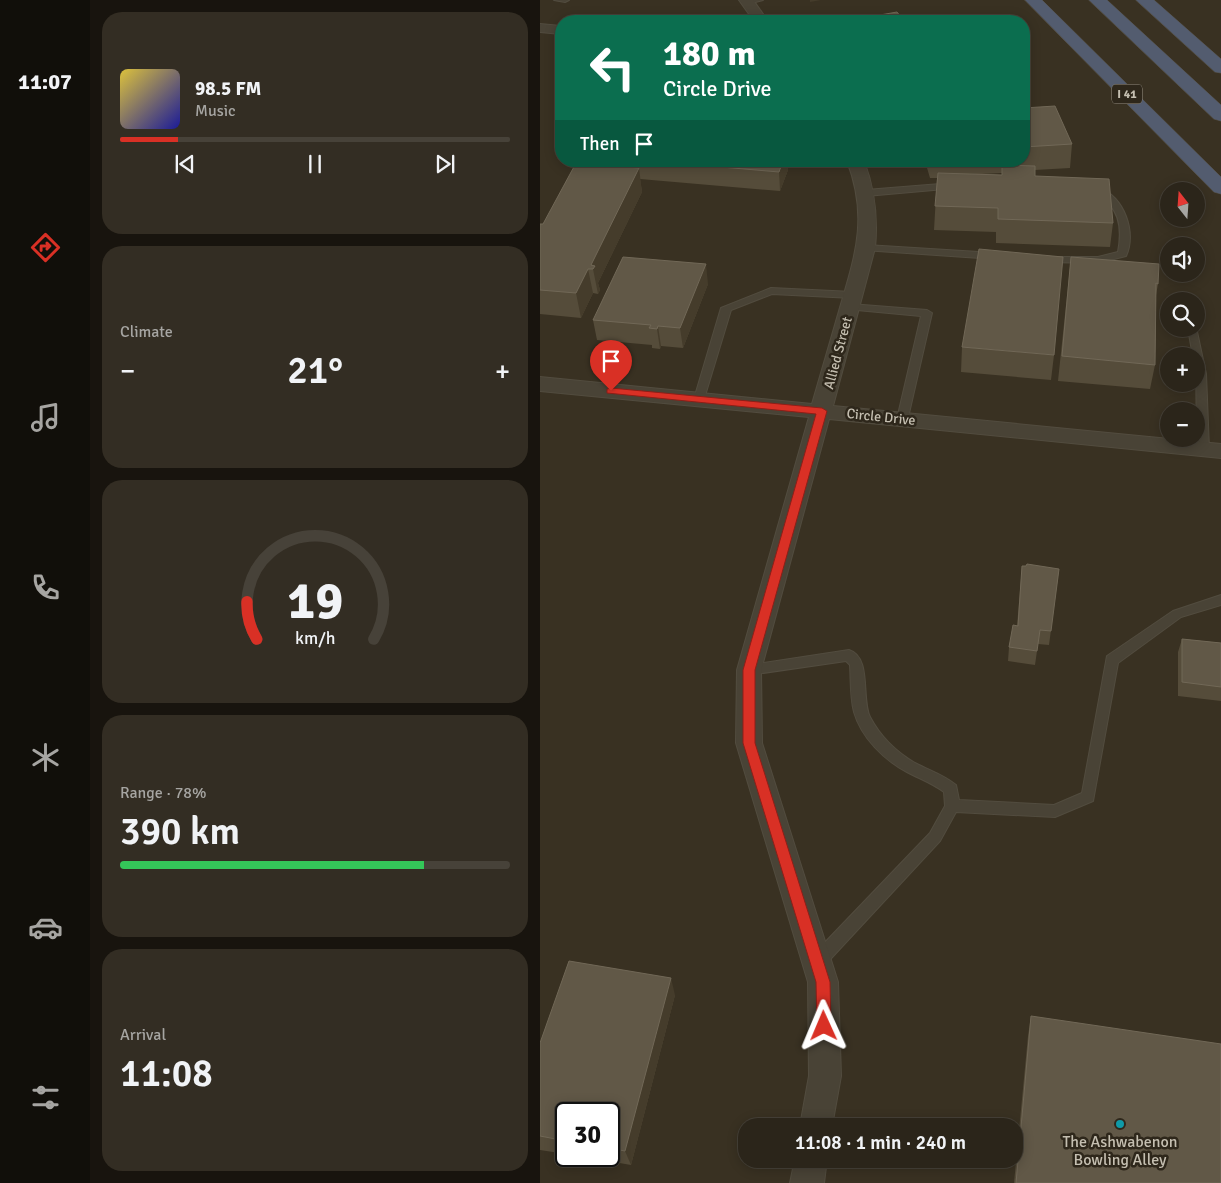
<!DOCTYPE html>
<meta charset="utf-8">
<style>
:root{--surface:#2b251a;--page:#332d23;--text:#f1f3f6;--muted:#a6a5a2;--line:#474239;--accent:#d93025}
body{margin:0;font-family:Signika,sans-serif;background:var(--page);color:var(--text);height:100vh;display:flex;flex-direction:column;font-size:19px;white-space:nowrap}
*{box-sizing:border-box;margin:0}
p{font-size:16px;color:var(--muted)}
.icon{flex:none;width:28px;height:28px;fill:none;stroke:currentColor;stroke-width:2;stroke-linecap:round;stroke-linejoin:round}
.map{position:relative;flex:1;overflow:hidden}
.details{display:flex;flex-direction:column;gap:12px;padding:12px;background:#18140e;width:450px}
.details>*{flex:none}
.guide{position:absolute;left:15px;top:15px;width:475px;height:152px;border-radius:20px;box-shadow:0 2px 12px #0003,0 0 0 1px var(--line);background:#0b6e4f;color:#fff;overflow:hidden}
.needle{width:32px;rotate:343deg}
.buttons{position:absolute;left:620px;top:182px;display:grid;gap:10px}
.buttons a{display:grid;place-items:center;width:45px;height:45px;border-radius:50%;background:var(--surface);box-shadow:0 2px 12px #0003,0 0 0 1px var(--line);font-size:25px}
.speed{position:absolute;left:15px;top:1102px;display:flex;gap:10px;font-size:25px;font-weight:700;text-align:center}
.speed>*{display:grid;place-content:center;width:65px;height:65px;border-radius:50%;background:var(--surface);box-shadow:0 2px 12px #0003,0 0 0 1px var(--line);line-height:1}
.speed .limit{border:2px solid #111;border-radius:8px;background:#fff;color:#111}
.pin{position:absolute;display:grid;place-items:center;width:42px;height:42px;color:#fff;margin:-51px -21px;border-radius:50% 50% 50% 0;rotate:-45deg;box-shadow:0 0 5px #0007}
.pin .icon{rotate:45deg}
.me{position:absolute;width:55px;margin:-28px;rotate:359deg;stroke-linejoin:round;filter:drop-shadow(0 0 4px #0008)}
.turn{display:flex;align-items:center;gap:18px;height:105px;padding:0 25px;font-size:22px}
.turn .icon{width:65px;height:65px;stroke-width:2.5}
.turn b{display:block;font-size:35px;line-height:42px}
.then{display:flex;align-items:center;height:48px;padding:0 25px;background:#0003;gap:10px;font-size:19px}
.big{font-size:38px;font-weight:600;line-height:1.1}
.details .tile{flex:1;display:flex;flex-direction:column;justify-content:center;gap:8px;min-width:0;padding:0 18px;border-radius:20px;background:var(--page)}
.details .dial{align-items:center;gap:0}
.dial svg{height:130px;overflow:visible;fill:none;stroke:var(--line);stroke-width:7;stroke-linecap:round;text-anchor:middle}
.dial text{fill:var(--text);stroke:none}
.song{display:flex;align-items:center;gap:15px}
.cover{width:60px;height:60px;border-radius:8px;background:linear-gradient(135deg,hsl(50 70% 55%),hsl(240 70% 35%))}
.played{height:5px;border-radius:2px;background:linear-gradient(90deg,var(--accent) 15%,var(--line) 15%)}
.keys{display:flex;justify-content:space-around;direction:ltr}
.heat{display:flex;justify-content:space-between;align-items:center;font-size:28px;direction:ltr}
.charge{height:8px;border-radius:4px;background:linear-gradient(90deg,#34c759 78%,var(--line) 0)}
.trip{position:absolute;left:198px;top:1118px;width:285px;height:50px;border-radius:20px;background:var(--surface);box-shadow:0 2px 12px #0003,0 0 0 1px var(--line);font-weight:600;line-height:50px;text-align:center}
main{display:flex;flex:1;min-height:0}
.tabs{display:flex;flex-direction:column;width:90px;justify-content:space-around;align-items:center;background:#110f0a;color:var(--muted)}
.tabs .icon{width:35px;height:35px}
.tabs .selected{color:var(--accent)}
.tabs b{font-size:22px;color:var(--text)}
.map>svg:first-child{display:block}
</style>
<main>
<nav class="tabs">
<b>11:07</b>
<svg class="icon selected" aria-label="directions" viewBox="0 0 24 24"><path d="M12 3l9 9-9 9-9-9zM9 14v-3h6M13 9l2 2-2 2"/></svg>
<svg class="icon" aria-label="music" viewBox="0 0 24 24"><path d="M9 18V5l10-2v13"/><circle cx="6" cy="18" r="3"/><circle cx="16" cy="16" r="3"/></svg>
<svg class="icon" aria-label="phone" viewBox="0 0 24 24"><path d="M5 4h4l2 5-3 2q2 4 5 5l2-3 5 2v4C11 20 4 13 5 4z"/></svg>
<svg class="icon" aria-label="climate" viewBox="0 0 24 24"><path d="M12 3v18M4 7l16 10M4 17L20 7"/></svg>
<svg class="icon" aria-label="car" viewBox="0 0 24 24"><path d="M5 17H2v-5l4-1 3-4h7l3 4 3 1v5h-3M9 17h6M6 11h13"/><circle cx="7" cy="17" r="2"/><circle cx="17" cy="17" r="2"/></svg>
<svg class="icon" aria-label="filters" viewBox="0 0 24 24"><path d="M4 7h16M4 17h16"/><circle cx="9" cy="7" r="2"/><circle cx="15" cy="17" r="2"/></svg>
</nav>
<section class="details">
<div class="tile">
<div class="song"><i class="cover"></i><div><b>98.5 FM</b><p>Music</p></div></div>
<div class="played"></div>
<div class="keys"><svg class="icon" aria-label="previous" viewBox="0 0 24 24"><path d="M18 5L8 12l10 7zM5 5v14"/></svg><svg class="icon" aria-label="pause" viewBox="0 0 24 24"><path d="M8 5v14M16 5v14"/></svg><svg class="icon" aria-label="next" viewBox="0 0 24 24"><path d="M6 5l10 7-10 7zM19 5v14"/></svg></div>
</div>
<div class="tile"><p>Climate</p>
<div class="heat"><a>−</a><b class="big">21°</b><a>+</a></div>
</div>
<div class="tile dial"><svg viewBox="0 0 100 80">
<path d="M14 69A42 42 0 1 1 86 69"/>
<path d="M14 69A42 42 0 0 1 8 46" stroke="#d93025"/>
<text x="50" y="56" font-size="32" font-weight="700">19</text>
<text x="50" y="72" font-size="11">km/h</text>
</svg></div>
<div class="tile"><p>Range · 78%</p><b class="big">390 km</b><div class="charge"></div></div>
<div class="tile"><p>Arrival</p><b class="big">11:08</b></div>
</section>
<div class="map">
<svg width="681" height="1183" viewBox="0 0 681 1183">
<rect width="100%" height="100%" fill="#393122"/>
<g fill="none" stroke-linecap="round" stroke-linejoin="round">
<!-- lane casing -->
<g stroke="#524c3f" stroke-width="2">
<path id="lane" d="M14 0H29L25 2Z
M207 0H223L208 4 204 2Z
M413 183 418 186 416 188 326 196 321 193 326 190Z
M559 188C584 196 597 233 586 256L558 263 505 262V258L508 257H558L578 252C581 236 582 218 570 205 565 200 559 196 554 191Z
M326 245 455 253 460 256 455 259 323 250V246Z
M231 288 313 292 318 295 313 298 232 294 191 310 164 399 163 401H155L154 399 181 308Z
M310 304 387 310 392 313 367 422 363 423 357 419 381 316 306 309V305Z
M656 327 666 374 669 449 663 453 657 449 656 356H653L648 329H656Z
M681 595V605L641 617 578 663 553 801 515 817 416 812 400 841 283 967 277 969 271 967 269 962 271 957 390 833 405 806 404 792C392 783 380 779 367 772 344 760 321 737 314 712 310 697 311 680 310 665L306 661 209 675 204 674 202 670 204 666 309 650C332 657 321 699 330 717 340 736 356 752 375 763 390 771 402 774 416 785L419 800 514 805 542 793 567 656 633 611Z"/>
</g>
<!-- street casing -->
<g stroke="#524c3f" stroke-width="2">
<path id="street" d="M199 0H213L228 21H214Z
M0 24 21 26V34L0 32Z
M307 161H324C335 190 338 217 335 248L293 406 681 444V458L289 419 221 670 222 743 298 982 301 1076 292 1126H260L269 1076 268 982 196 743 197 670 269 417 0 391V377L272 404C281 373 290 342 299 311 315 256 329 218 307 161Z
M255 1159H287L284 1183H250Z"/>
</g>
<!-- highway casing -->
<g stroke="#544e41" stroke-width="1">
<path id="highway" d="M485 0H502L681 177V194L674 192Z
M549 0H567L681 105V121L674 119Z
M596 0H614L681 59V73L675 72Z"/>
</g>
<!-- lane -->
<use href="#lane" fill="#494336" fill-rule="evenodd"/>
<!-- street -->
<use href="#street" fill="#494336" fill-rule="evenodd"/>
<!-- highway -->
<use href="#highway" fill="#535c6f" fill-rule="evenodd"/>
</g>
<!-- wall -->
<path fill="#554c3a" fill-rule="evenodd" d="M21 58V85H19L16 67Z
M484 108 532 144 530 168 495 170V176L573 223 570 247 456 243V232L394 230 397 178H390L385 161H484ZM462 173V175L442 174Z
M54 161H247L248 170 240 191 100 179 102 192 58 283 60 290 58 294 53 293 41 318 0 314V224H3L55 164Z
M531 257 618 284 616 295 615 365 610 389 518 381Z
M168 284 143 348 121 346 120 349 112 348V345L57 340 53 320Z
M422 347 514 355 511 380 421 372Z
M482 566 519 569 509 645 498 644 495 665 468 661 469 647 477 626Z
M642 639 681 643V701L638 696V652Z
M135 995 91 1165 39 1156H69V1114H26V1154L0 1150V1043Z
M491 1016 681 1183H474L488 1036Z"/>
<!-- shaded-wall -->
<path fill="#453c2b" d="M270 0H281L270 2Z
M243 161H247L248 170 240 191 239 172Z
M99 168 102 192 58 283 60 290 58 294 53 269 51 265Z
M166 264 168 284 143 348 140 328Z
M48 269 53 293 41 318 36 293Z
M118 326 121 346 120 349 117 329Z
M131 978 135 995 91 1165 85 1151Z"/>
<!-- building -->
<path fill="#615847" stroke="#716857" d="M357 12 364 21H306Z
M21 58V67H16Z
M515 106 532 144 484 147V108Z
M112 161H243L239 172Z
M36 163 99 168 51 265 55 266 53 269H48L36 293 0 290V224H3Z
M462 165 495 166V176L569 179 573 223 458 219V208L395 206 398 173 462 175Z
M439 249 523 257 514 355 422 347Z
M83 257 166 264 140 328 118 326 117 329 109 328 111 325 53 320Z
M531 257 619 264 618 284 616 283 615 365 522 356Z
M487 564 519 569 511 631 500 630 497 651 469 647 473 625 478 626 482 566H486Z
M642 639 681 643V687L642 682Z
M29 961 131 978 85 1151 69 1148V1114H26V1141L0 1136V1043Z
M491 1016 681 1044V1183H476Z"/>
<!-- route -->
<path fill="#d93025" stroke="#8d1f18" d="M71 388 282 408 287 411 215 670V743L290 982 291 1026 289 1031 284 1033 279 1031 277 1026 276 982 203 743V670L276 414 67 393V389Z"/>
<!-- markers -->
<circle fill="#0f9aa8" stroke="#2e271b" stroke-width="2" cx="580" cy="1124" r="5"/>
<g text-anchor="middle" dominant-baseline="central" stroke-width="5" stroke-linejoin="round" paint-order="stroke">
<!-- shield labels -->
<rect fill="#2e271b" stroke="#989184" stroke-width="1" x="572" y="84.5" width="30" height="19" rx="4"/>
<g font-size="12" font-weight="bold" fill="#c5bfb1">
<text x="587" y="94">I 41</text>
</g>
<!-- street labels -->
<g font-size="14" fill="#c5bfb1" stroke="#2e271b">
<text transform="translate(298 353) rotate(-75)">Allied Street</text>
<text transform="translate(341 417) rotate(6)">Circle Drive</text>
</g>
<!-- near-poi labels -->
<g font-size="16" fill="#c5bfb1" stroke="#2e271b">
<text x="580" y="1142">The Ashwabenon<tspan x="580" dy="18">Bowling Alley</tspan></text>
</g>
</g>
</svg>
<div class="buttons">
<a><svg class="needle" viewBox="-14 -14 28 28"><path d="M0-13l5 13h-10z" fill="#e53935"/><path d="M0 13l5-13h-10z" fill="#a6a5a2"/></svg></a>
<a><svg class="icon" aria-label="sound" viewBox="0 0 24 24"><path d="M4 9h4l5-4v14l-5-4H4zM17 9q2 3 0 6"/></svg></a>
<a><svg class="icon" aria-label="search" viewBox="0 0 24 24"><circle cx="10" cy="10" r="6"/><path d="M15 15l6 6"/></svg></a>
<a>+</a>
<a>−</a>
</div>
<div class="speed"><div class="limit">30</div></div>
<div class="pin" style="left:71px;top:391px;background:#d93025"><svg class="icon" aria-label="arrive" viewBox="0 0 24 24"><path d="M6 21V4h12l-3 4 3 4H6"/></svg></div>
<svg class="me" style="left:284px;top:1026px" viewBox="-20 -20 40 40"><path d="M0-17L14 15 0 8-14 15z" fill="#d93025" stroke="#fff" stroke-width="4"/></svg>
<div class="trip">11:08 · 1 min · 240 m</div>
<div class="guide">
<div class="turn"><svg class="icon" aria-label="left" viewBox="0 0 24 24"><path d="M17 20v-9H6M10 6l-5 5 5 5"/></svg><div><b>180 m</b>Circle Drive</div></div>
<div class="then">Then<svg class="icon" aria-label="arrive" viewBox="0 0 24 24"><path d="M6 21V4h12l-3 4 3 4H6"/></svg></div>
</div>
</div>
</main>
